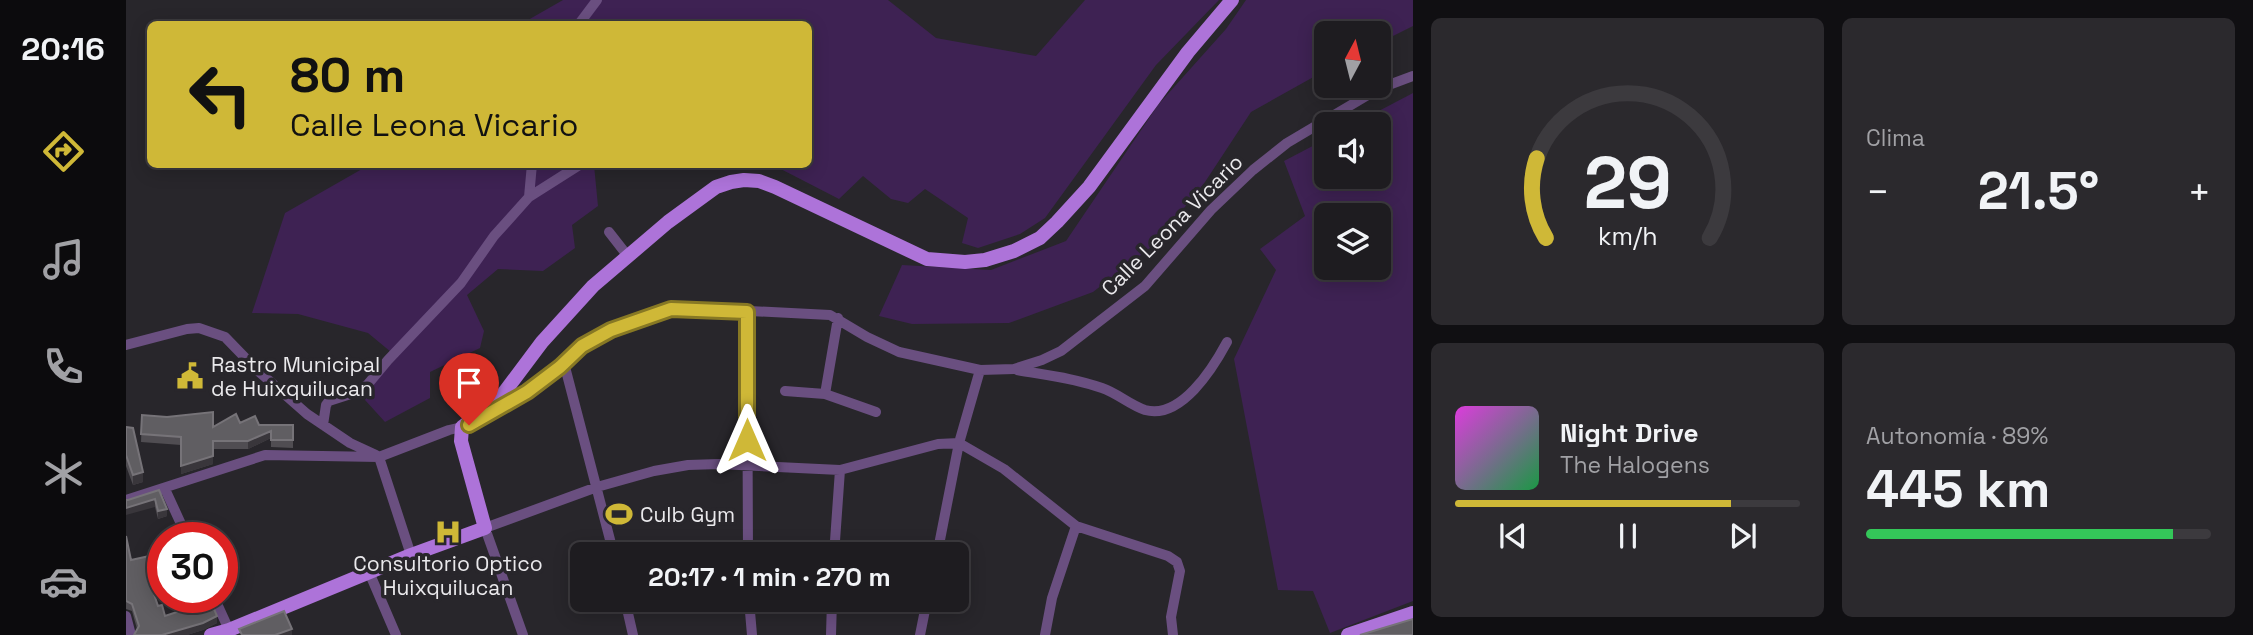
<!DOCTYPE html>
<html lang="es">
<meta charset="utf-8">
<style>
:root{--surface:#1e1c20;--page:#2b292d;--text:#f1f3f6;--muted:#a1a1a5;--line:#3c3a3e;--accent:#cfb837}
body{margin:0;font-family:"Space Grotesk",sans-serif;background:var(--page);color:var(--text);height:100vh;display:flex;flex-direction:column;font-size:26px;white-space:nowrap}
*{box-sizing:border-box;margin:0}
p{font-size:23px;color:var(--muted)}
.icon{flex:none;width:38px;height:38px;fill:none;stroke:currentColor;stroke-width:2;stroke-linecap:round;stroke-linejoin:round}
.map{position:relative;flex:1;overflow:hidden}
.side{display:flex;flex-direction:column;gap:18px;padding:18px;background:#100f12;width:840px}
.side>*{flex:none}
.guide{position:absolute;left:21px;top:21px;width:665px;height:147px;border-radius:10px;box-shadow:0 4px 18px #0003,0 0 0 2px var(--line);background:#cfb837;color:#111;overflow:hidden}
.needle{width:46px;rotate:7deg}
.tools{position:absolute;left:1188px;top:21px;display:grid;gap:14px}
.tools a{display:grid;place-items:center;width:77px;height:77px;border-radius:10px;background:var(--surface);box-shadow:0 4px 18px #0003,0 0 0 2px var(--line);font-size:35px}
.speed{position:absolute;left:21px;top:522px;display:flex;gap:14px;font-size:35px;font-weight:700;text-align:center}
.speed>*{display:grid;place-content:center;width:91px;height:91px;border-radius:50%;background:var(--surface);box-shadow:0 4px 18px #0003,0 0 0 2px var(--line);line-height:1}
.speed .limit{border:10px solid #d22;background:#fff;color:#111}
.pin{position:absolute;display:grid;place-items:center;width:60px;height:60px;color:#fff;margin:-72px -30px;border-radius:50% 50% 50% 0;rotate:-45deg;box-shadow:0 0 7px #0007}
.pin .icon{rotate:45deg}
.me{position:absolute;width:77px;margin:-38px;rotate:0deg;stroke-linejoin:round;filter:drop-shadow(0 0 5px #0008)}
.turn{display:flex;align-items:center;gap:24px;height:147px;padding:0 28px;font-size:32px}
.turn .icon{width:91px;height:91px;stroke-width:2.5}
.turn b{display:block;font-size:49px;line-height:60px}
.big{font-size:52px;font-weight:800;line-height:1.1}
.side .tile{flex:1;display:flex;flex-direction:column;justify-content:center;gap:10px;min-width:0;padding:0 24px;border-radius:10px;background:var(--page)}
.side .dial{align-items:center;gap:0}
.dial svg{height:182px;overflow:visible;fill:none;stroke:var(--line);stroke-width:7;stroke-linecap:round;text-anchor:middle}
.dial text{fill:var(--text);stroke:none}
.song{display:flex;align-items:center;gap:21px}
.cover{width:84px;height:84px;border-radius:10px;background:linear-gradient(135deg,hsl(300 70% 55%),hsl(140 70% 35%))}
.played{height:7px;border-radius:4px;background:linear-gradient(90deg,var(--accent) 80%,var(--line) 80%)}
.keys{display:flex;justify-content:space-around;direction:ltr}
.heat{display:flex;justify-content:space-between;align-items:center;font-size:38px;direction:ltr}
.charge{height:10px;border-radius:5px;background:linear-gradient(90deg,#34c759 89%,var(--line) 0)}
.side .tiles{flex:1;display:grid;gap:18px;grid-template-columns:repeat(2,1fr)}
.trip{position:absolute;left:444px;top:542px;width:399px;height:70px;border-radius:10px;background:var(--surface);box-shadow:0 4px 18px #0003,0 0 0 2px var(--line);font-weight:800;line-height:70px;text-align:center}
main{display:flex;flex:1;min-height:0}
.menu{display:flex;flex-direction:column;width:126px;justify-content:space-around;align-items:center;background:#0c0b0d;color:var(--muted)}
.menu .icon{width:49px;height:49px}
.menu .on{color:var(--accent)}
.menu b{font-size:32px;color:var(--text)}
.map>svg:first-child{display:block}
</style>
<main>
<nav class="menu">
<b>20:16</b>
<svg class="icon on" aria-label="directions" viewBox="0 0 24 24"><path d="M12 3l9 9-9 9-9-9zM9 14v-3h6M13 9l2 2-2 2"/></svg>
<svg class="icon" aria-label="music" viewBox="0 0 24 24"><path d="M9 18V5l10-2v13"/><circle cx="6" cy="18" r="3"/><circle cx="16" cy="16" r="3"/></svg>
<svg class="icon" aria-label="phone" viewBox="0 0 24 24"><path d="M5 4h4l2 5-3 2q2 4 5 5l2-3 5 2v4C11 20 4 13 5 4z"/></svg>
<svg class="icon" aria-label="climate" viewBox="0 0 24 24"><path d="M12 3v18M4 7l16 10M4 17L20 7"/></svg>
<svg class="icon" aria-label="car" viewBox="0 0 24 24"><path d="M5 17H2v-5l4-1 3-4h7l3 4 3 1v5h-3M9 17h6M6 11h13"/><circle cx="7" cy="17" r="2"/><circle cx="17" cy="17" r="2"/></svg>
</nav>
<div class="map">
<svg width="1287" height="635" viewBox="0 0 1287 635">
<rect width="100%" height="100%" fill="#28262b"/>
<!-- green -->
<path fill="#3e2253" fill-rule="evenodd" d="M437 0H762L810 38 910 56 959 0H1093L1030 65 919 218 894 234 852 248 836 243 842 218 799 189 782 203 765 199 737 176 713 199 647 165 682 164V24H395Z
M1120 0H1287V26L1253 43V33H1200V70L1125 112 1079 182 1029 244 967 292 883 323 786 324 753 316 776 265 865 270 940 241 1032 105 1100 29Z
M1287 93V601L1204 633 1187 591 1152 590 1108 359 1150 270 1134 249 1179 216 1158 161 1200 139V177H1253V124H1228ZM1200 215H1253V268H1200Z
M243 165H468L472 206 446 225 449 248 417 271 372 269 341 295 358 331 354 348 304 372V398L259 422 239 400 245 387 271 357 242 333 172 314 126 313 159 213Z"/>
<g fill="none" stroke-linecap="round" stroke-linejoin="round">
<!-- minor -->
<path stroke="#6a4f80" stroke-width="10" d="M453 24 471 0
M403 197 455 164
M483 232 501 255
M621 312 622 555
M0 345 61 329 73 328 99 337 131 370 181 414 224 443 250 455
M438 363 488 555
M891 370C919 375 948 378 976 388 991 393 1004 405 1019 410 1055 420 1087 368 1101 342
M659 391 699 394 750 412
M699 394 712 318
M361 415 401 392 434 367 456 346 472 336 545 309H585L704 315 741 337 773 352 854 370 888 369 916 360 935 351 1019 286 1085 210 1127 170 1161 143 1252 89 1287 76
M197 425 200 405 203 401 231 392 242 384 262 360 335 283 368 236 403 197 406 164
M253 457 285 555
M39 489 61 537
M0 500 139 455 253 457 323 430 340 426
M708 555 714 470
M811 555 833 443 854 370
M243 572 270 635
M88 597 103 630
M499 600 507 635
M623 600 626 635
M0 616 5 635
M397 635 359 528 471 487 528 471 562 465 593 464 714 470 812 444 833 443 878 469 950 526 1042 556 1051 562 1054 571 1045 617 1047 635
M705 635 706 600
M794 635 801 600
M919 635 926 598 950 526"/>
<!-- major -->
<path stroke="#ad73d9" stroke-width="14" d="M85 635 103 630 285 555 359 528 335 441 336 427 374 398 416 342 467 286 542 222 590 187 605 182 618 180 633 181 649 187 801 259 839 262 859 260 888 251 914 238 931 222 963 187 1062 52 1106 0
M1222 635 1287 613"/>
</g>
<!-- wall -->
<path fill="#504d52" d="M16 415 87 427 114 423 133 425H167V448L145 447V438L122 449H87V464L55 474V445L15 442Z
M0 427 17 482 7 485 0 466Z
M33 490 41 516 32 519 29 507 2 500Z
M0 536 5 560 37 553V576L23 580 32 606 39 616 65 607 66 605 63 597H83L91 623 77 630 61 635H8L11 629 6 611 0 609Z"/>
<!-- shaded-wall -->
<path fill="#39363b" d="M145 431V438L122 449V441Z
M87 456V464L55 474V466Z
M17 472V482L7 485V475Z
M29 499V507L0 515V508Z
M41 509V516L32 519V511Z
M37 569V576L21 580V573Z
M91 616V623L77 630 61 635H36Z
M166 629V635H149Z"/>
<!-- building -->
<path fill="#605e62" stroke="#767378" stroke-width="2" d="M87 412V427L110 414 114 423 129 416 133 425H167V440H145V431L122 441H87V456L55 466V437L15 434 16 415 41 417Z
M0 427 7 428 17 472 7 475 0 455Z
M33 490 41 509 32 511 29 499 0 508V500H2Z
M0 536 5 560 37 553V569L21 573 32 606 36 605 39 616 66 607 65 605 68 604 66 597H83L91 616 77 623 36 635H8L13 626 6 604 0 601Z
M158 611 166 629 149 635H116L113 629Z
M1287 619V635H1234Z"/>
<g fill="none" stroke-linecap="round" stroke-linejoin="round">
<!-- route casing -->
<g stroke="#877824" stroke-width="18">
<path id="route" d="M343 425 401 392 434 367 456 346 485 330 545 309 621 312V440"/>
</g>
<!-- route -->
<use href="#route" stroke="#cfb837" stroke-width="12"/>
</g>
<!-- icons -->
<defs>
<g id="civic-bare" transform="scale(2.1)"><path d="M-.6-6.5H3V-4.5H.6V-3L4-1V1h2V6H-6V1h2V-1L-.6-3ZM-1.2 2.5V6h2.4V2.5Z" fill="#cfb837" stroke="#28262b" stroke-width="2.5" paint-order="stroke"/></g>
<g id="stadium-bare" transform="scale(2.1)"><path d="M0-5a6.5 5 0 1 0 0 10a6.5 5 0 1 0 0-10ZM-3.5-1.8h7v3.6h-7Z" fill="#cfb837" stroke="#28262b" stroke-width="2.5" paint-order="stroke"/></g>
<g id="hospital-bare" transform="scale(2.1)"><path d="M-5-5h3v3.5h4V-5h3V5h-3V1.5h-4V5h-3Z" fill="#cfb837" stroke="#28262b" stroke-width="2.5" paint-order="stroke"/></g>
</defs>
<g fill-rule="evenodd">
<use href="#civic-bare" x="64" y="376"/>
<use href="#stadium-bare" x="493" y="514"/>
<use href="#hospital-bare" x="322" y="532"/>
</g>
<g text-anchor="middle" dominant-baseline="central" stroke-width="7" stroke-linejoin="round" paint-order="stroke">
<!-- street labels -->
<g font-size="21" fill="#eae9ec" stroke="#28262b">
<text transform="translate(1046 225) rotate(-45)">Calle Leona Vicario</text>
</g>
<!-- poi labels -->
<g font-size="21" fill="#eae9ec" stroke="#28262b" text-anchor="start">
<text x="85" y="364">Rastro Municipal<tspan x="85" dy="24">de Huixquilucan</tspan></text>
<text x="514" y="514">Culb Gym</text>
<text x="322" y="563" text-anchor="middle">Consultorio Optico<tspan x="322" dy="24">Huixquilucan</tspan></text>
</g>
</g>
</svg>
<div class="tools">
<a><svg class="needle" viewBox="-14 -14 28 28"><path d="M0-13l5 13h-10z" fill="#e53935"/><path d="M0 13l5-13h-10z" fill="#a1a1a5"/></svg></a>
<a><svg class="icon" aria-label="sound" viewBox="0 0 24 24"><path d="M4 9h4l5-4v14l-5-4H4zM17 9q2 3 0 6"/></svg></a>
<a><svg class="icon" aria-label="layers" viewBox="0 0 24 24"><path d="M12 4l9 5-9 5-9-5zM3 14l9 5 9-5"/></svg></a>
</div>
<div class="speed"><div class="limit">30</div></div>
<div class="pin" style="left:343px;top:425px;background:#d93025"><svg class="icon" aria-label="arrive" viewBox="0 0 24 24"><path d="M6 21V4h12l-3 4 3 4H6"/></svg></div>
<svg class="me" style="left:621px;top:440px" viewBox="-20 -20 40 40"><path d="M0-17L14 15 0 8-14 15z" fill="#cfb837" stroke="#fff" stroke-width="4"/></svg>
<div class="trip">20:17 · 1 min · 270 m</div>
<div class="guide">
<div class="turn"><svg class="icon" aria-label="left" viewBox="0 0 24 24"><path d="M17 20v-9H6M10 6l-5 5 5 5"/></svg><div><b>80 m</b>Calle Leona Vicario</div></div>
</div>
</div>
<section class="side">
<div class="tiles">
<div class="tile dial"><svg viewBox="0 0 100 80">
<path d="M14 69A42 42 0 1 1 86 69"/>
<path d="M14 69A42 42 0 0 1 10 34" stroke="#cfb837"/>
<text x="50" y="56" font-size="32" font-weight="700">29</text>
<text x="50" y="72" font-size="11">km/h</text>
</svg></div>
<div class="tile"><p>Clima</p>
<div class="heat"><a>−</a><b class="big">21.5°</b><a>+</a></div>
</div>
<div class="tile">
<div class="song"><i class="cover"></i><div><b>Night Drive</b><p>The Halogens</p></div></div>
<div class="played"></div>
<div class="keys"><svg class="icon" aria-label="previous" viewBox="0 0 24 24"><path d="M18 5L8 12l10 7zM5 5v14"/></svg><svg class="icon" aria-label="pause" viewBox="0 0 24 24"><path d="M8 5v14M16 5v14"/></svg><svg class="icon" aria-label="next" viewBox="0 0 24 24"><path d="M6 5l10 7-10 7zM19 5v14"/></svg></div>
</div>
<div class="tile"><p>Autonomía · 89%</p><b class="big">445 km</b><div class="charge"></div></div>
</div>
</section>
</main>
